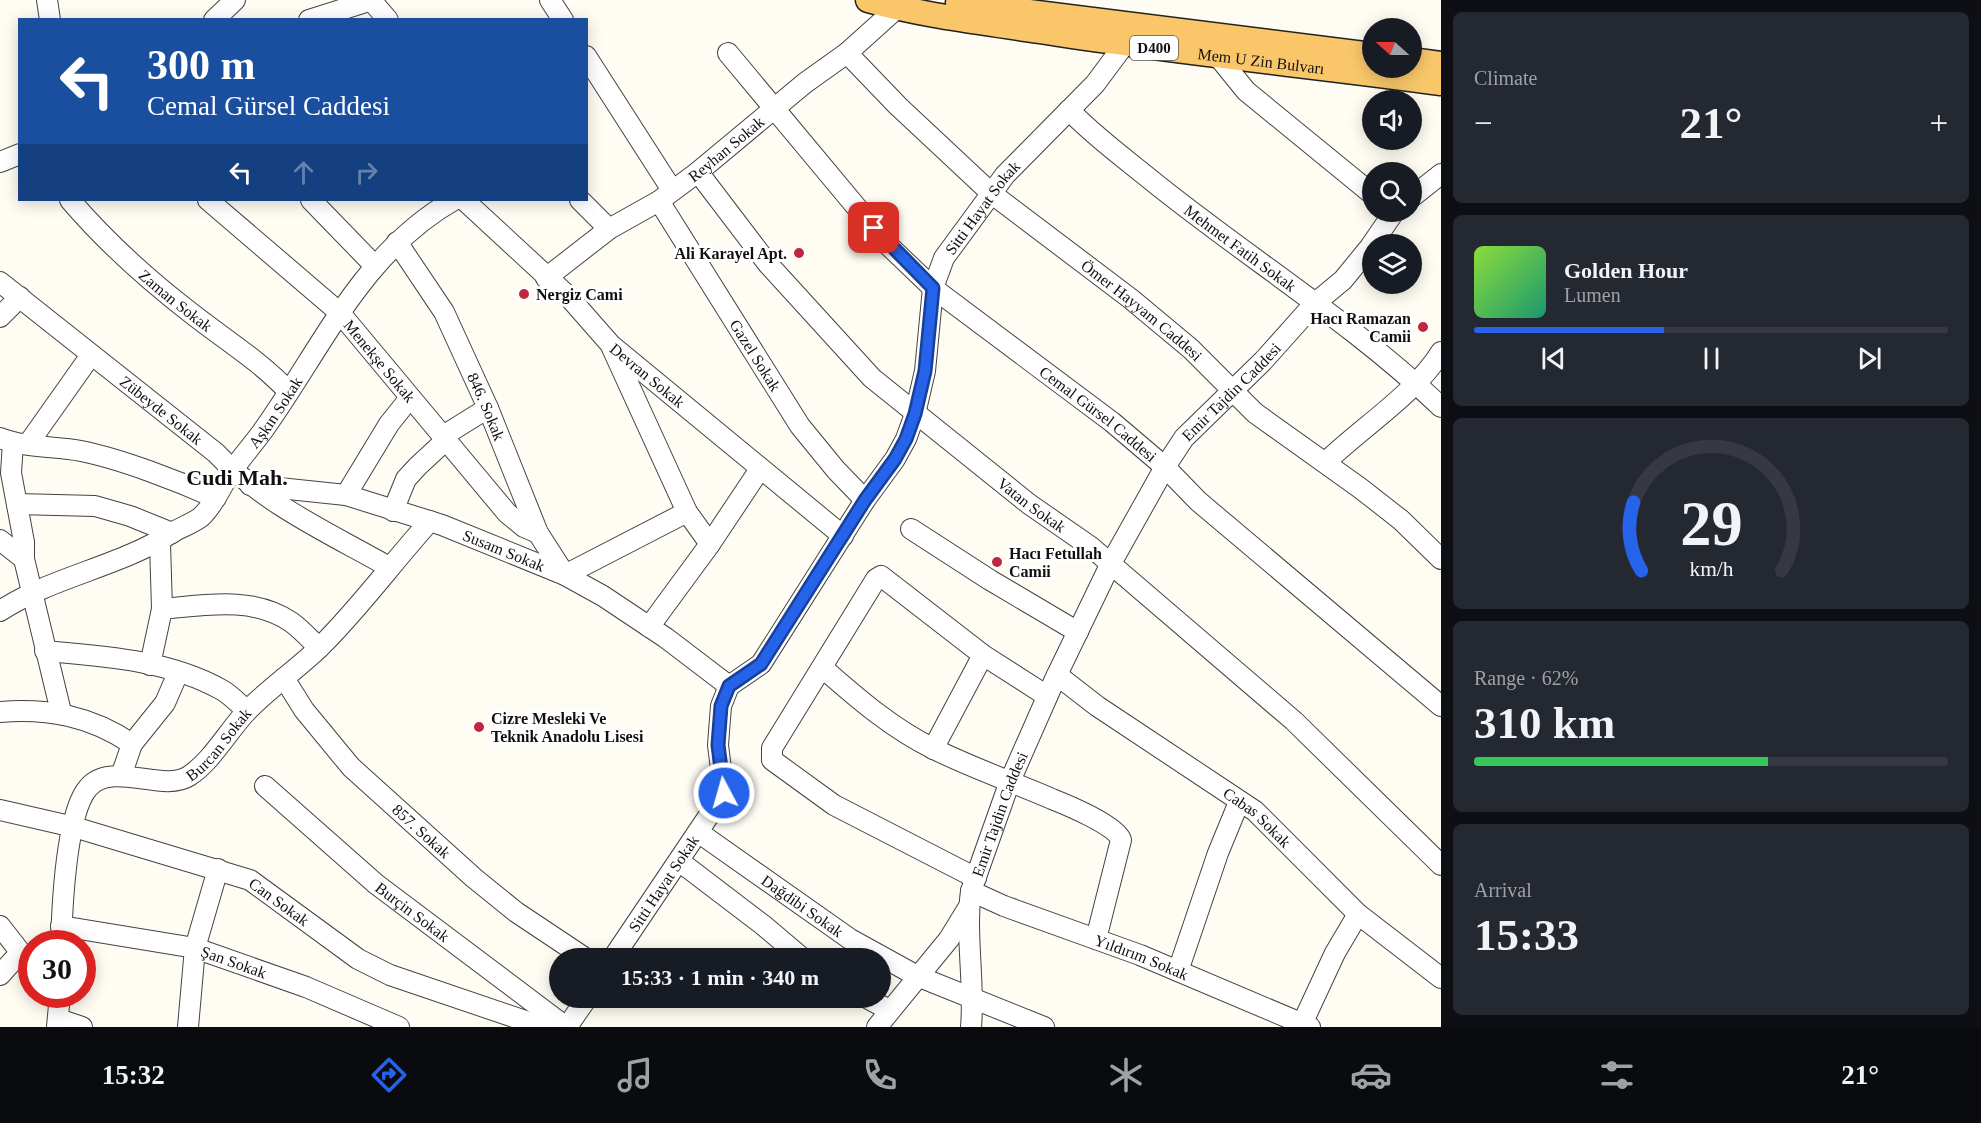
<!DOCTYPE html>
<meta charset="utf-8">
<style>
:root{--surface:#171b24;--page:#242831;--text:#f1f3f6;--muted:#9ea1a6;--line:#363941;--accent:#2563eb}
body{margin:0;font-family:"Times New Roman",serif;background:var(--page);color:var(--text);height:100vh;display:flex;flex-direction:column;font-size:22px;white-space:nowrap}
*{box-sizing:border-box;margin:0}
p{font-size:20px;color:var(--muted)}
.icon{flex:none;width:33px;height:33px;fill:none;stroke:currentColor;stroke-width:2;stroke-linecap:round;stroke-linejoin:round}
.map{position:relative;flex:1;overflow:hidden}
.drawer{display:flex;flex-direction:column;gap:12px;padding:12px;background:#0d0f14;width:540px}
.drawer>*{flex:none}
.guide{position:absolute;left:18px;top:18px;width:570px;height:183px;border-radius:0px;box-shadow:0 3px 15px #0003;background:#1a4fa0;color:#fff;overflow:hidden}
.needle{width:39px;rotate:291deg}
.fabs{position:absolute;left:1362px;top:18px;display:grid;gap:12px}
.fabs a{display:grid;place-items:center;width:60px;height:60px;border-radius:50%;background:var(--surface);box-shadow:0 3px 15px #0003;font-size:30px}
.speed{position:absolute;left:18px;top:930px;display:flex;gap:12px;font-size:30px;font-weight:700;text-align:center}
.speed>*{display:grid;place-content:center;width:78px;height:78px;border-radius:50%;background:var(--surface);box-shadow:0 3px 15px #0003;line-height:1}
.speed .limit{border:9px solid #d22;background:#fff;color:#111}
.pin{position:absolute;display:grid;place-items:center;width:51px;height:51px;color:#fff;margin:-26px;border-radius:12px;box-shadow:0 3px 9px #0006}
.me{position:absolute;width:66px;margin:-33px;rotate:354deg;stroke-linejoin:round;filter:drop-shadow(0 0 4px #0008)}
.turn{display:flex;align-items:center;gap:21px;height:126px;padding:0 30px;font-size:27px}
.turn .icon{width:78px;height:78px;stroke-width:2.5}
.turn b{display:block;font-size:42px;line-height:51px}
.lanes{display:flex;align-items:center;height:57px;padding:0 30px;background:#0003;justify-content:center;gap:30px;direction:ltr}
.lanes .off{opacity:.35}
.big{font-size:45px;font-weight:600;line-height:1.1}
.drawer .card{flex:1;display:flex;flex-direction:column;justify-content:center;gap:9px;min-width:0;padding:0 21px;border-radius:9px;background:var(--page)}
.drawer .dial{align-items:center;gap:0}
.dial svg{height:156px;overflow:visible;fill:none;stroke:var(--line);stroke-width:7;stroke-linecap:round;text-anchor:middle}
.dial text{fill:var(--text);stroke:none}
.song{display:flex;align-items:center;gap:18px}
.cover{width:72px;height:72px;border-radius:9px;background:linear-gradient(135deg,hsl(90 70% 55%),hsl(160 70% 35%))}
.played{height:6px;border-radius:3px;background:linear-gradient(90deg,var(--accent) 40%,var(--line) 40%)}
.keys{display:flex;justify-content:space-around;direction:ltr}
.heat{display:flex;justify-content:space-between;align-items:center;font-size:33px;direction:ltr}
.charge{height:9px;border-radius:4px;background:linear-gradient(90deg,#34c759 62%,var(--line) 0)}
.trip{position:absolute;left:549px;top:948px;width:342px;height:60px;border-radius:30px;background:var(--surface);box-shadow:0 3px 15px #0003;font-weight:600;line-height:60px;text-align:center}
.tab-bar{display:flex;height:96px;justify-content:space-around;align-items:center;background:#090b0e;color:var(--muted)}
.tab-bar .icon{width:42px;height:42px}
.tab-bar .selected{color:var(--accent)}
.tab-bar b{font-size:27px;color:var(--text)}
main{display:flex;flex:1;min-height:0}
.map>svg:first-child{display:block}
</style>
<main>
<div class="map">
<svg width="1441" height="1027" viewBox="0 0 1441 1027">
<rect width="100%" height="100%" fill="#fffcf4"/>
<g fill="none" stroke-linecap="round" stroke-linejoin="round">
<!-- minor casing -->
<g stroke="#434343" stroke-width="22">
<g id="minor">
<path d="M47 0 50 20"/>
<path d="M371 0 388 20"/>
<path d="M550 0 563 20"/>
<path d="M214 20 235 0"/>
<path d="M309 20 372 0"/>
<path id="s1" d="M728 53 888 245 933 288 1112 422 1165 467 1198 501 1441 706"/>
<path id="s2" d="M847 53 898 106 991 193 1131 299 1191 349 1255 413 1360 488 1401 520 1441 559"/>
<path d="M1216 54 1246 91 1372 194"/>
<path d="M586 56 672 190"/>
<path id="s3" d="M1069 110C1096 138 1127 160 1156 184 1251 260 1354 324 1441 407"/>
<path d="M0 162 20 154"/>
<path id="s4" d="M698 172 768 264 872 378 1029 504 1091 547 1294 721 1441 865"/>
<path d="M1412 197 1441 174"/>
<path id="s5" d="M70 200C106 242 147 279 191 313 224 339 260 361 288 391"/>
<path id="s6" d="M208 200 340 313 507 513 524 527 538 533"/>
<path d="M311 200 375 266"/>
<path id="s7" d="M464 200 568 296 611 345 843 536"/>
<path d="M580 200 609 229"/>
<path id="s8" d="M659 201 800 426 836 470 865 500"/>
<path id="s9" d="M397 242 444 312 488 408 538 533 565 575 687 512"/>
<path id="s10" d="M546 278 609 229 659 201 698 172 805 83 847 53 897 8"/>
<path id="s11" d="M0 282 216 453C264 504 329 533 389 567"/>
<path d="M0 317 20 297"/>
<path d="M612 348 687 512 710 544"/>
<path d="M0 438C25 448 55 446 81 451 121 459 178 481 216 498"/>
<path d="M13 443 11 473 24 542V559L61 712"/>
<path d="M28 444 91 355"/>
<path d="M1326 462C1361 428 1416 393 1441 352"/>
<path id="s12" d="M250 485 346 495 442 525 565 575 603 596 666 638 729 686"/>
<path d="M346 495 389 424 409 399"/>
<path d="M17 504 95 506 130 516 172 533"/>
<path d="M393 511 406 479 418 466 445 441 451 431 488 408"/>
<path d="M911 529 990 580 1078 632"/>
<path d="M0 540 24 559"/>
<path d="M162 609C206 605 253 596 291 622 301 629 310 639 319 648"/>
<path id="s13" d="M0 611C53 576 120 567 173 532 182 527 193 523 201 517 216 503 222 483 234 468 243 456 253 444 262 432 321 350 362 252 454 200"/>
<path d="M649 627 710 544 760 469"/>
<path d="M45 651C103 656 169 660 222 690 231 695 239 704 247 711"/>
<path d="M150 665 162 609 160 543"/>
<path d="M824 669C858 699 893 729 934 749 972 768 1013 782 1052 799 1067 805 1118 826 1121 840L1096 939"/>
<path id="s14" d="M1057 675 1097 706 1255 811 1358 914 1441 978"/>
<path id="s15" d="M284 678 304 710 351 767 474 878 516 912 585 958"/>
<path d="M0 712C48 708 91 716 132 744"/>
<path d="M933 749 983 655"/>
<path d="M121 776 132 744 165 703 178 673"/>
<path id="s16" d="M265 786 376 884 566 1027"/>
<path id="s17" d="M0 810 74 827 250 880 358 959 390 975 543 1027"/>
<path id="s18" d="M698 832 850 939 917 976 1044 1027"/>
<path d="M679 861 763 925 802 958"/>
<path d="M976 878 834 805 772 760V748L876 579 881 576 983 655 1047 696"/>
<path id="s19" d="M971 891 1004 906 1140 955 1310 1027"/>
<path d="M0 926 32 967"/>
<path id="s20" d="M61 926 195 948 306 987 399 1027"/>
<path id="s21" d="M61 944C62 909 66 813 88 788 110 760 163 793 189 776 212 761 228 731 247 711 270 687 298 669 322 645 361 606 393 562 430 521"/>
<path id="s22" d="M613 958 724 793 718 745 721 706 729 686 761 664 865 500 895 459 906 439 915 414 925 371 933 288 944 258 1005 175 1095 84 1124 45"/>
<path d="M1178 971 1218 853 1239 802"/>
<path d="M0 975 19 954"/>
<path d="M867 998 889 1010"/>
<path d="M58 1019 82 1027"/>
<path d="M1302 1024 1335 953 1358 914"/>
<path d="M57 1027 60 994"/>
<path d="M188 1027 195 948 218 869"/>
<path d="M567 1027 587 998"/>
<path d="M877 1027 949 939 968 908"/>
<path id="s23" d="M971 1027C975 982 965 936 971 891L1010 781 1055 679 1110 565 1165 467 1184 438 1263 361 1314 304 1343 280 1370 247 1394 212"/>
</g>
</g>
<!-- major casing -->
<g stroke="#212121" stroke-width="27">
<g id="major">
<path id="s24" d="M868 0C924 16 982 22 1039 31 1172 52 1307 65 1441 83"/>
<path d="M958 3 1372 55"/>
<path d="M1412 60 1441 64"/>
</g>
</g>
<!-- minor -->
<use href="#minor" stroke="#fff" stroke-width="20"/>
<!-- major -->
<use href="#major" stroke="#f9c76a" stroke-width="24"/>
</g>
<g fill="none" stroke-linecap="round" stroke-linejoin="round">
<!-- route casing -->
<g stroke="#184099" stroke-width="15">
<path id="route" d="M724 793 718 745 721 706 729 686 761 664 865 500 895 459 906 439 915 414 925 371 933 288 874 228"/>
</g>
<!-- route -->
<use href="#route" stroke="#2563eb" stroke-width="10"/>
</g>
<!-- markers -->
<g fill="#c2263e" stroke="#fff" stroke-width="2">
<circle cx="799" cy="253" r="6"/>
<circle cx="524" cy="294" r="6"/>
<circle cx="1423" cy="327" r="6"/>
<circle cx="997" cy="562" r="6"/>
<circle cx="479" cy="727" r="6"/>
</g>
<g text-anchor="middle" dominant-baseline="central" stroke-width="6" stroke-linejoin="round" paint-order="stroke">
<!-- shield labels -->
<rect fill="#fff" stroke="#585858" stroke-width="1.5" x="1130" y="36" width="48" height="24" rx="4.5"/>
<g font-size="15" font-weight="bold" fill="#101010">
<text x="1154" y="48">D400</text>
</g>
<!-- street labels -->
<g font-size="16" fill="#101010" stroke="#fff">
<text stroke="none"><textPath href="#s24" startOffset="398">Mem U Zin Bulvarı</textPath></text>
<text stroke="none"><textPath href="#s10" startOffset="222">Reyhan Sokak</textPath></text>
<text stroke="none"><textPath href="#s22" startOffset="864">Sitti Hayat Sokak</textPath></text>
<text stroke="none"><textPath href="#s3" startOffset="220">Mehmet Fatih Sokak</textPath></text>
<text stroke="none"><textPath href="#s5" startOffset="146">Zaman Sokak</textPath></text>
<text stroke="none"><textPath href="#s2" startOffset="392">Ömer Hayyam Caddesi</textPath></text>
<text stroke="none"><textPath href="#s8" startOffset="182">Gazel Sokak</textPath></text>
<text stroke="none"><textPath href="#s6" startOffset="236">Menekşe Sokak</textPath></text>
<text stroke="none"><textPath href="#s7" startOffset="254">Devran Sokak</textPath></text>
<text stroke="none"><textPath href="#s23" startOffset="704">Emir Tajdin Caddesi</textPath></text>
<text stroke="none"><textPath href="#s9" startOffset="188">846. Sokak</textPath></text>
<text stroke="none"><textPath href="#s11" startOffset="206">Zübeyde Sokak</textPath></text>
<text stroke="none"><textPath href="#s13" startOffset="351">Aşkın Sokak</textPath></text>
<text stroke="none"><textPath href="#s1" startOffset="520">Cemal Gürsel Caddesi</textPath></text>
<text stroke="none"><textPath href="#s4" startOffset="474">Vatan Sokak</textPath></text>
<text stroke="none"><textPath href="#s12" startOffset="264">Susam Sokak</textPath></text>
<text stroke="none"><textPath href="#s21" startOffset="309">Burcan Sokak</textPath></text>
<text stroke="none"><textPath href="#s23" startOffset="218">Emir Tajdin Caddesi</textPath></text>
<text stroke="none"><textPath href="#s14" startOffset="246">Cabas Sokak</textPath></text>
<text stroke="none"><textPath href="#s15" startOffset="207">857. Sokak</textPath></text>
<text stroke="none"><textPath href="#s22" startOffset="90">Sitti Hayat Sokak</textPath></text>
<text stroke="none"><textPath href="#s17" startOffset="296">Can Sokak</textPath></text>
<text stroke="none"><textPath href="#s18" startOffset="128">Dağdibi Sokak</textPath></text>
<text stroke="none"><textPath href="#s16" startOffset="194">Burçin Sokak</textPath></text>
<text stroke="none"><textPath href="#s19" startOffset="183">Yıldırım Sokak</textPath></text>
<text stroke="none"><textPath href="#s20" startOffset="177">Şan Sokak</textPath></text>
</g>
<!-- poi labels -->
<g font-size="16" font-weight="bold" fill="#101010" stroke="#fff" text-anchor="start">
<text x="787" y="253" text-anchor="end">Ali Karayel Apt.</text>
<text x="536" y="294">Nergiz Cami</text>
<text x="1411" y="318" text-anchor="end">Hacı Ramazan<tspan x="1411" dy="18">Camii</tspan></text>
<text x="1009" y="553">Hacı Fetullah<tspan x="1009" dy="18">Camii</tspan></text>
<text x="491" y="718">Cizre Mesleki Ve<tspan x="491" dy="18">Teknik Anadolu Lisesi</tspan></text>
</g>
<!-- district labels -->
<g font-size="22" font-weight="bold" fill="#101010" stroke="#fff">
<text x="237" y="477">Cudi Mah.</text>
</g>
</g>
</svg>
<div class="fabs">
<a><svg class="needle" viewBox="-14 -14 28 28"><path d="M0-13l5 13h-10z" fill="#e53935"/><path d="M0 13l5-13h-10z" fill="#9ea1a6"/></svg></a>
<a><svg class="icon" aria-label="sound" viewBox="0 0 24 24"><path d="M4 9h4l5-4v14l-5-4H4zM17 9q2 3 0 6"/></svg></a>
<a><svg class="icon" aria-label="search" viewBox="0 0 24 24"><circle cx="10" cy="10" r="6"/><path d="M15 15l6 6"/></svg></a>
<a><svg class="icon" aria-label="layers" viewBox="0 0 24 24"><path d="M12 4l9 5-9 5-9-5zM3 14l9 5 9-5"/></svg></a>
</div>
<div class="speed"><div class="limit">30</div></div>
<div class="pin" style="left:874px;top:228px;background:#d93025"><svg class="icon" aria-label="arrive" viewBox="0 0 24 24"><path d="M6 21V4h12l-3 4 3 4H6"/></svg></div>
<svg class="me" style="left:724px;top:793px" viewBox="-20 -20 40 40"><circle r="17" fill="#2563eb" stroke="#fff" stroke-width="3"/><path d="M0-11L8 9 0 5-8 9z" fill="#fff"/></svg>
<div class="trip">15:33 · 1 min · 340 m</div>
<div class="guide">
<div class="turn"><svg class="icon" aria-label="left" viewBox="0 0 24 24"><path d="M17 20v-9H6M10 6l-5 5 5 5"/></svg><div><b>300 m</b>Cemal Gürsel Caddesi</div></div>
<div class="lanes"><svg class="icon" aria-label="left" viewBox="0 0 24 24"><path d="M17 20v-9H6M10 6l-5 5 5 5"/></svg><svg class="icon off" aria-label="ahead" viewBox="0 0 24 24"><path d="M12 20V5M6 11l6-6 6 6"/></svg><svg class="icon off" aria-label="right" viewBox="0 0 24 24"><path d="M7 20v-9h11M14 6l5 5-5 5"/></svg></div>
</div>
</div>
<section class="drawer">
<div class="card"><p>Climate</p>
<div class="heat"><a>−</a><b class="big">21°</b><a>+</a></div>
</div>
<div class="card">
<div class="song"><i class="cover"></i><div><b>Golden Hour</b><p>Lumen</p></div></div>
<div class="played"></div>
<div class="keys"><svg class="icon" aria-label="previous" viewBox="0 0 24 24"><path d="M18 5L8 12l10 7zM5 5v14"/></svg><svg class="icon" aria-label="pause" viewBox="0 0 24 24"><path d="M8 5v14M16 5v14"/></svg><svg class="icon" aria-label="next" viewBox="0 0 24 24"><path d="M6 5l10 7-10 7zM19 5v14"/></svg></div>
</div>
<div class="card dial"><svg viewBox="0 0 100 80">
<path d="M14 69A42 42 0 1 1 86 69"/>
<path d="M14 69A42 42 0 0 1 10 34" stroke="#2563eb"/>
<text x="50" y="56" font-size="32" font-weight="700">29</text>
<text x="50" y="72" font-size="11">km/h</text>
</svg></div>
<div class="card"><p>Range · 62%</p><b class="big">310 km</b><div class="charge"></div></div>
<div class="card"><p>Arrival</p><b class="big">15:33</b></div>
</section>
</main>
<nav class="tab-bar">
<b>15:32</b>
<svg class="icon selected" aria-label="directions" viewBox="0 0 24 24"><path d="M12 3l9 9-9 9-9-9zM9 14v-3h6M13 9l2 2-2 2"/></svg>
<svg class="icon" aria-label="music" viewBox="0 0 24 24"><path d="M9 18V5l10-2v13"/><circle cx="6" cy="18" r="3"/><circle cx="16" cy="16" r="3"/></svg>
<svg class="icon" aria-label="phone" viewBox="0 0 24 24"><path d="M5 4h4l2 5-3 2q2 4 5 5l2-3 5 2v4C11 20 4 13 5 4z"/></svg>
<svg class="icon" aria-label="climate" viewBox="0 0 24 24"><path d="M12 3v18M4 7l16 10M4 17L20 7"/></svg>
<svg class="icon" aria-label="car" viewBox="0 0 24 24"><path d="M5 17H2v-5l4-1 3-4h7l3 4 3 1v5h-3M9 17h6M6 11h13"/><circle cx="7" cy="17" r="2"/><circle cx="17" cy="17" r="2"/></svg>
<svg class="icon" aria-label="filters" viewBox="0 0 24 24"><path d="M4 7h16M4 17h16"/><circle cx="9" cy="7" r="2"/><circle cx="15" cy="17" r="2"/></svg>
<b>21°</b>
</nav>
